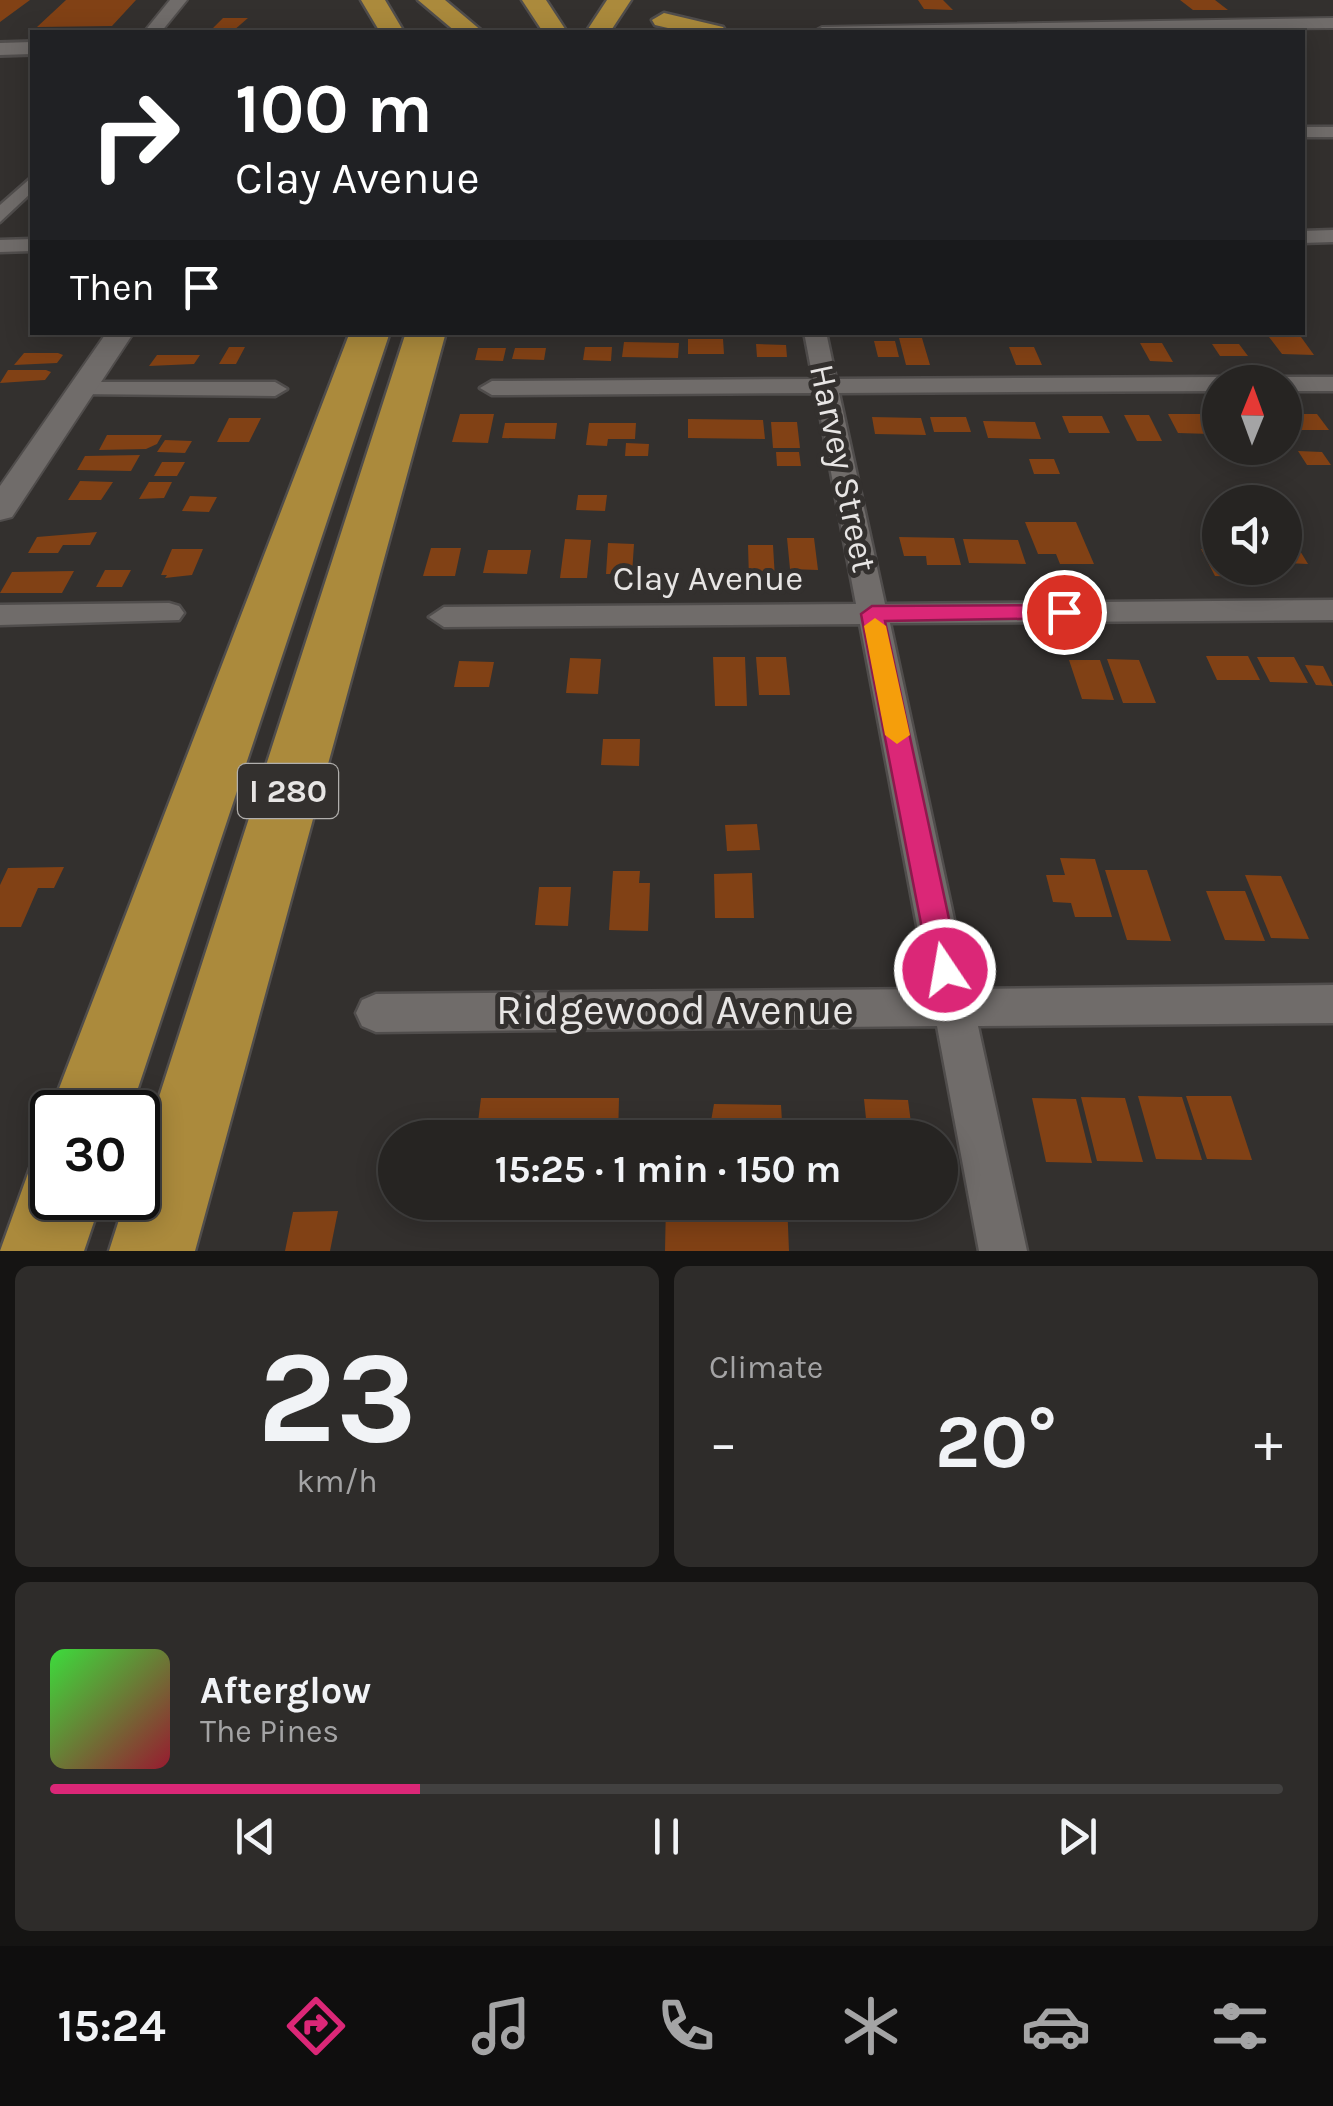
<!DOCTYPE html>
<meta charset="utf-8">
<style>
:root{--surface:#262422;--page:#2e2c2a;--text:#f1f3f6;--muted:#a4a4a5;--line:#424140;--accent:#db2777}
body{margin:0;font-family:Karla,sans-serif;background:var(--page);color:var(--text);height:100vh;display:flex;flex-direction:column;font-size:38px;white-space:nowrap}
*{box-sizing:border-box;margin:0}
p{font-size:32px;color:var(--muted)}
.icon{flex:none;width:55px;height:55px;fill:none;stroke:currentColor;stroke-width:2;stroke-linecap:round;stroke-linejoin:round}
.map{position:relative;height:1251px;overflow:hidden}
.details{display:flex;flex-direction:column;gap:15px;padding:15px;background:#151413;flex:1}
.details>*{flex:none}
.banner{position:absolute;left:30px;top:30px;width:1275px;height:305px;border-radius:0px;box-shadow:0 5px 25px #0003,0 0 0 2px var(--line);background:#202124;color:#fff;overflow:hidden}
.needle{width:65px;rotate:1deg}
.tools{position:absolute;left:1202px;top:365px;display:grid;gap:20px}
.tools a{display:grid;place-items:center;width:100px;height:100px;border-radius:50%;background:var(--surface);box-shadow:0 5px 25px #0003,0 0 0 2px var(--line);font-size:50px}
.speed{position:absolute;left:30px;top:1090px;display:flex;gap:20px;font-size:50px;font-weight:700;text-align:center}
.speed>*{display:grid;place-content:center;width:130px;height:130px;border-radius:50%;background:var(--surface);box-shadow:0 5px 25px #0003,0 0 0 2px var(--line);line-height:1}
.speed .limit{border:5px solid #111;border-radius:15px;background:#fff;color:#111}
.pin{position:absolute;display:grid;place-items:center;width:85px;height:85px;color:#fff;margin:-42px;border:5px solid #fff;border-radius:50%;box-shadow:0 2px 10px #0007}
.me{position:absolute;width:110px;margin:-55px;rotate:348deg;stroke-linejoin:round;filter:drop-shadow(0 0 8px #0008)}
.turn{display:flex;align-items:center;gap:35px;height:210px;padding:0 40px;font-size:45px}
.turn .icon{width:130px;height:130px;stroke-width:2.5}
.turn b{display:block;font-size:70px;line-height:85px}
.then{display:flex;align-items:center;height:95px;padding:0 40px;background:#0003;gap:20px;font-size:38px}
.big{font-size:75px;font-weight:700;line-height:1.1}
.details .card{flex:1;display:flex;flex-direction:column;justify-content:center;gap:15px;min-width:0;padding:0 35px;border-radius:15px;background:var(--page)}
.details .dial{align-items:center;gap:0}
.dial b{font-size:130px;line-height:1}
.song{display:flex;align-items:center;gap:30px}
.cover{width:120px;height:120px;border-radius:15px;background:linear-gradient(135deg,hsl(120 70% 55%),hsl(350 70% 35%))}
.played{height:10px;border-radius:5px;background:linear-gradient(90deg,var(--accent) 30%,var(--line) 30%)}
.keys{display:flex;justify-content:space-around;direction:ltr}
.heat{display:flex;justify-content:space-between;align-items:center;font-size:55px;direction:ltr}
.details .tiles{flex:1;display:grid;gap:15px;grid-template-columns:1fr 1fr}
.card:last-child{grid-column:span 2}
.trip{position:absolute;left:378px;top:1120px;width:580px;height:100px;border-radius:50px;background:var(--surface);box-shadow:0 5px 25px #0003,0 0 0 2px var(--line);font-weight:700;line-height:100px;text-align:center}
.dock{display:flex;height:160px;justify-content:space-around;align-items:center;background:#0f0e0e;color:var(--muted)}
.dock .icon{width:70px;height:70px}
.dock .current{color:var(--accent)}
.dock b{font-size:45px;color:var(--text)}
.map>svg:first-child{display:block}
</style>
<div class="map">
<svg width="1333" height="1251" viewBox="0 0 1333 1251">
<rect width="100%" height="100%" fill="#33302e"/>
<!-- building -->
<path fill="#814115" d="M0 0H30L0 22Z
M66 0H136L112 26 37 27Z
M918 0H943L953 10 924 9Z
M1180 0H1215L1228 10H1193Z
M223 18H248L233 31 209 32Z
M1269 337H1301L1314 355 1282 354Z
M899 338H922L930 365H906Z
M688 339H723L724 354H688Z
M874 341H895L899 357H878Z
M624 342 679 343 678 358 622 357Z
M1140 343H1162L1173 362 1150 361Z
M756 344 786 345 787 357H757Z
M1212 344H1239L1248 356H1220Z
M229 347H245L236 364H219Z
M585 347H612L611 361 583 360Z
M1009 347H1034L1042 365H1016Z
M478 348H506L503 361 475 360Z
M515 348H546L544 360 512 359Z
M24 353H58L63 355 57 363 14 365Z
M157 355H200L194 364 149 366Z
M8 370H46L51 372 45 380 0 383Z
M460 414H494L488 443 452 442Z
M1168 414H1200L1211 434 1178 433Z
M1285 414H1317L1329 430H1285Z
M1124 415H1149L1162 441H1137Z
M1062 416H1102L1110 433H1069Z
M872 417 921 418 926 435 875 434Z
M930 417H966L971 432H934Z
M229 418H261L249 442H217Z
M688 419 763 420 765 439 688 438Z
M983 421 1035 422 1041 439 988 438Z
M771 422H797L800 448H773Z
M505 423H557L555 439 502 438Z
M589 423H636L635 439H608L607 446 586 445Z
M107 435H162L157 444 146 449 99 450Z
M165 440 192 441 185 453 157 452Z
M626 443 649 444 648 456H625Z
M1298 451 1322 452 1331 465H1307Z
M776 452H799L801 466H777Z
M140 455 131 471 77 470 85 456Z
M1029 459H1054L1060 474H1034Z
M162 462H185L177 476H154Z
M80 481 113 482 101 500H68Z
M149 482H172L164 498 139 499Z
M578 495H607L605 511 576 510Z
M190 496 217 497 209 512 182 511Z
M1025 522H1076L1094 564H1060L1056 554H1038Z
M97 532 90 545H63L58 553H28L37 537Z
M1285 535 1291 536 1308 564 1285 563Z
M899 537 954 538 961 565H927L926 556H904Z
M787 538H814L818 570 790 569Z
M565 539 591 540 587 578H560Z
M963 539 1018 540 1026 564 969 563Z
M608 543 634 544 632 574H606Z
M748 545H773L775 579H749Z
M431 548H461L455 576H423Z
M172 549H203L192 575 165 578 167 575H161Z
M1201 549H1220V568H1238L1243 577 1215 576Z
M488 550H531L527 574 483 573Z
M105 570H131L122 587H96Z
M74 571 62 593H0L12 572Z
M1206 656H1248L1260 680H1217Z
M713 657H745L747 706H715Z
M756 657H786L790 695H759Z
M1257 657H1294L1308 683 1270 682Z
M570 658 601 659 598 694 566 693Z
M1107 659 1139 660 1156 703H1123Z
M1069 660H1100L1114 700 1082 699Z
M459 661 494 662 489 687H454Z
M1305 665 1323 666 1333 686 1316 685Z
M603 739H640L639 766 601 765Z
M757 824 760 850 727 851 725 825Z
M1060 858 1095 859 1112 917H1075L1071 903 1053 902 1046 875H1065Z
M64 867 54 888H38L21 927H0V885L8 868Z
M1105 870H1147L1171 941 1127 940Z
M613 871H640L639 883H650L648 931 609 930Z
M752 873 754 918H715L714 874Z
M1245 875 1281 876 1309 939 1271 938Z
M539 887H571L568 926 535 925Z
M1206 891H1245L1265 941 1225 940Z
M1138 1096 1182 1097 1202 1160 1156 1159Z
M1186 1096H1231L1252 1160 1207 1159Z
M1081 1097 1125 1098 1143 1162 1097 1161Z
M481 1098H619L618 1138H476Z
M1032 1098 1076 1099 1092 1163 1046 1162Z
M864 1099 908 1100 913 1138H868Z
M714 1104 781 1105 783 1138H708Z
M666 1202H787L789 1251H665Z
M338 1211 330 1251H285L293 1212Z"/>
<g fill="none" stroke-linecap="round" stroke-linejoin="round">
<!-- minor casing -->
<g stroke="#504d4c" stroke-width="5">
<path id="minor" d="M1302 127H1333V137H1302Z
M32 177V192L0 222V205Z
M1333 230V242L1302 243V231Z
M32 239V251L0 252V240Z
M804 332H826L836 379 1220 377 1231 382H1220V391L839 393 885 604 1333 600V620L890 623 969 989 1333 985V1023L978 1026 1027 1251H979L937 1026 376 1032 362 1026 356 1013 362 1000 376 994 929 989 860 624 444 627 429 617 444 607 856 604 816 393 492 395 480 388 492 381 813 379Z
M1285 377H1333V391H1285V382H1274Z
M83 382H275L287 389 275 396 75 394V384Z
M169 603 179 606 184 613 179 620 0 625V605Z"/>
</g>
<!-- tertiary casing -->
<g stroke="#504d4c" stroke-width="4">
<path id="tertiary" d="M170 0H187L161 32H144Z
M1333 18V28L813 32 822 27Z
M107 332H134L12 517 0 520V486Z"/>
</g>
<!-- secondary casing -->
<g stroke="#504d4c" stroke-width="6">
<path id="secondary" d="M32 42V54L0 55V43Z"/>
</g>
<!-- motorway casing -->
<g stroke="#504d4c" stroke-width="5">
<path id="motorway" d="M361 0H385L404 32H380Z
M418 0H445L483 32H456Z
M522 0H546L567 32H543Z
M607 0H631L610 32H586Z
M664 13 723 27 726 32H685L655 25 652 20Z
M350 332H390L130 1112H52V1118L50 1112Z
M406 332H446L195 1251H109L126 1198H138V1162Z
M52 1159V1198H102L84 1251H0L30 1168Z"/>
</g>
<!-- minor -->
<use href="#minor" fill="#706c6a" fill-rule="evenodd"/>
<!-- tertiary -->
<use href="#tertiary" fill="#706c6a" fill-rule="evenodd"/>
<!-- secondary -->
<use href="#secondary" fill="#706c6a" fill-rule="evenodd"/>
<!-- motorway -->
<use href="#motorway" fill="#ab8a3c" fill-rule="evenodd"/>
</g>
<!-- route -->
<path fill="#db2777" stroke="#8e194d" stroke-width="2.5" d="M1064 605 1076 612 1072 618 885 621 960 970 956 980 945 984 935 980 930 970 861 614 872 606Z"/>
<!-- slow -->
<path fill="#f59e0b" d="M875 618 886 626 910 735 897 744 885 735 864 626Z"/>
<g text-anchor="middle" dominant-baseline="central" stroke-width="10" stroke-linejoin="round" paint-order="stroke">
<!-- shield labels -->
<rect fill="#33302e" stroke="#b1afad" stroke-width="2.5" x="238" y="764" width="100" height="54" rx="8"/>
<g font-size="32" font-weight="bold" fill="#e7e5e4">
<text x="288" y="791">I 280</text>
</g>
<!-- street labels -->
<g font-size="35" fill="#e7e5e4" stroke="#33302e">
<text transform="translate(843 468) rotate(78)">Harvey Street</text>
<text x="708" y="578">Clay Avenue</text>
</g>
<!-- near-street labels -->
<g font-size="42" fill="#e7e5e4" stroke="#33302e">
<text x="675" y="1010">Ridgewood Avenue</text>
</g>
</g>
</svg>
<div class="tools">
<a><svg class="needle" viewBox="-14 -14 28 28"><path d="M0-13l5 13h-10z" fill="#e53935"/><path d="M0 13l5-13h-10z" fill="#a4a4a5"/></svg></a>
<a><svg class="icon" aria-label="sound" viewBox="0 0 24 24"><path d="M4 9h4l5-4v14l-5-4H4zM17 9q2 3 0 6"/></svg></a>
</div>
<div class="speed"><div class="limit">30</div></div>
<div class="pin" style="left:1064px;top:612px;background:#d93025"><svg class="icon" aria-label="arrive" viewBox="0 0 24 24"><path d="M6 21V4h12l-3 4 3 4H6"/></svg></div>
<svg class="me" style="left:945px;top:970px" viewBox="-20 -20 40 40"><circle r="17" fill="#db2777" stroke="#fff" stroke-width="3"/><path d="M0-11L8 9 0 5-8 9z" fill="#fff"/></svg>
<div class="trip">15:25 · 1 min · 150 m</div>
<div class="banner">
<div class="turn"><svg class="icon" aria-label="right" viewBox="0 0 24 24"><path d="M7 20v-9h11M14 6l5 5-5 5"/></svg><div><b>100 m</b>Clay Avenue</div></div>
<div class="then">Then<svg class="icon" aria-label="arrive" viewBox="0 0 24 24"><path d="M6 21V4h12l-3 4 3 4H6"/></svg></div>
</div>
</div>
<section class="details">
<div class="tiles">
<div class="card dial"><b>23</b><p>km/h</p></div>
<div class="card"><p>Climate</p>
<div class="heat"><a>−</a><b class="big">20°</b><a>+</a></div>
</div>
<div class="card">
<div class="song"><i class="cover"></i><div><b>Afterglow</b><p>The Pines</p></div></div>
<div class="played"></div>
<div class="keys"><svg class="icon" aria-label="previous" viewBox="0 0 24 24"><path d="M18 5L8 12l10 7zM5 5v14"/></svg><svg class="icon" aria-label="pause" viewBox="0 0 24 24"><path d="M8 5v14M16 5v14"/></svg><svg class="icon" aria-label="next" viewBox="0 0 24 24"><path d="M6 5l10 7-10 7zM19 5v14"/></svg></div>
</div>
</div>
</section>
<nav class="dock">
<b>15:24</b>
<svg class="icon current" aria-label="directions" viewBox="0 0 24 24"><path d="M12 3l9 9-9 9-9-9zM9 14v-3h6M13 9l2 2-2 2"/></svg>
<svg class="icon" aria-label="music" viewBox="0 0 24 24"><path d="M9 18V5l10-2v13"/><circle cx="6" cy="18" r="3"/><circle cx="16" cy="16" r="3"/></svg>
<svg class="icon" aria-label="phone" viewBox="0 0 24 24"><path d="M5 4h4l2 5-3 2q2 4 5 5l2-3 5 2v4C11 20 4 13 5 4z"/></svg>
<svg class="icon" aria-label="climate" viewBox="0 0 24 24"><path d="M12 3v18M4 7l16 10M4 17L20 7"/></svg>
<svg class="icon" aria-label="car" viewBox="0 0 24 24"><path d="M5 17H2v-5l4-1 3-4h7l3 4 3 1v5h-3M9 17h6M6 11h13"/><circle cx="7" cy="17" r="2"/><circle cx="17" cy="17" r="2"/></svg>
<svg class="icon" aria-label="filters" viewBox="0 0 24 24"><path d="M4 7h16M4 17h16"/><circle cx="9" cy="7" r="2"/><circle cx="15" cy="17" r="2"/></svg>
</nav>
